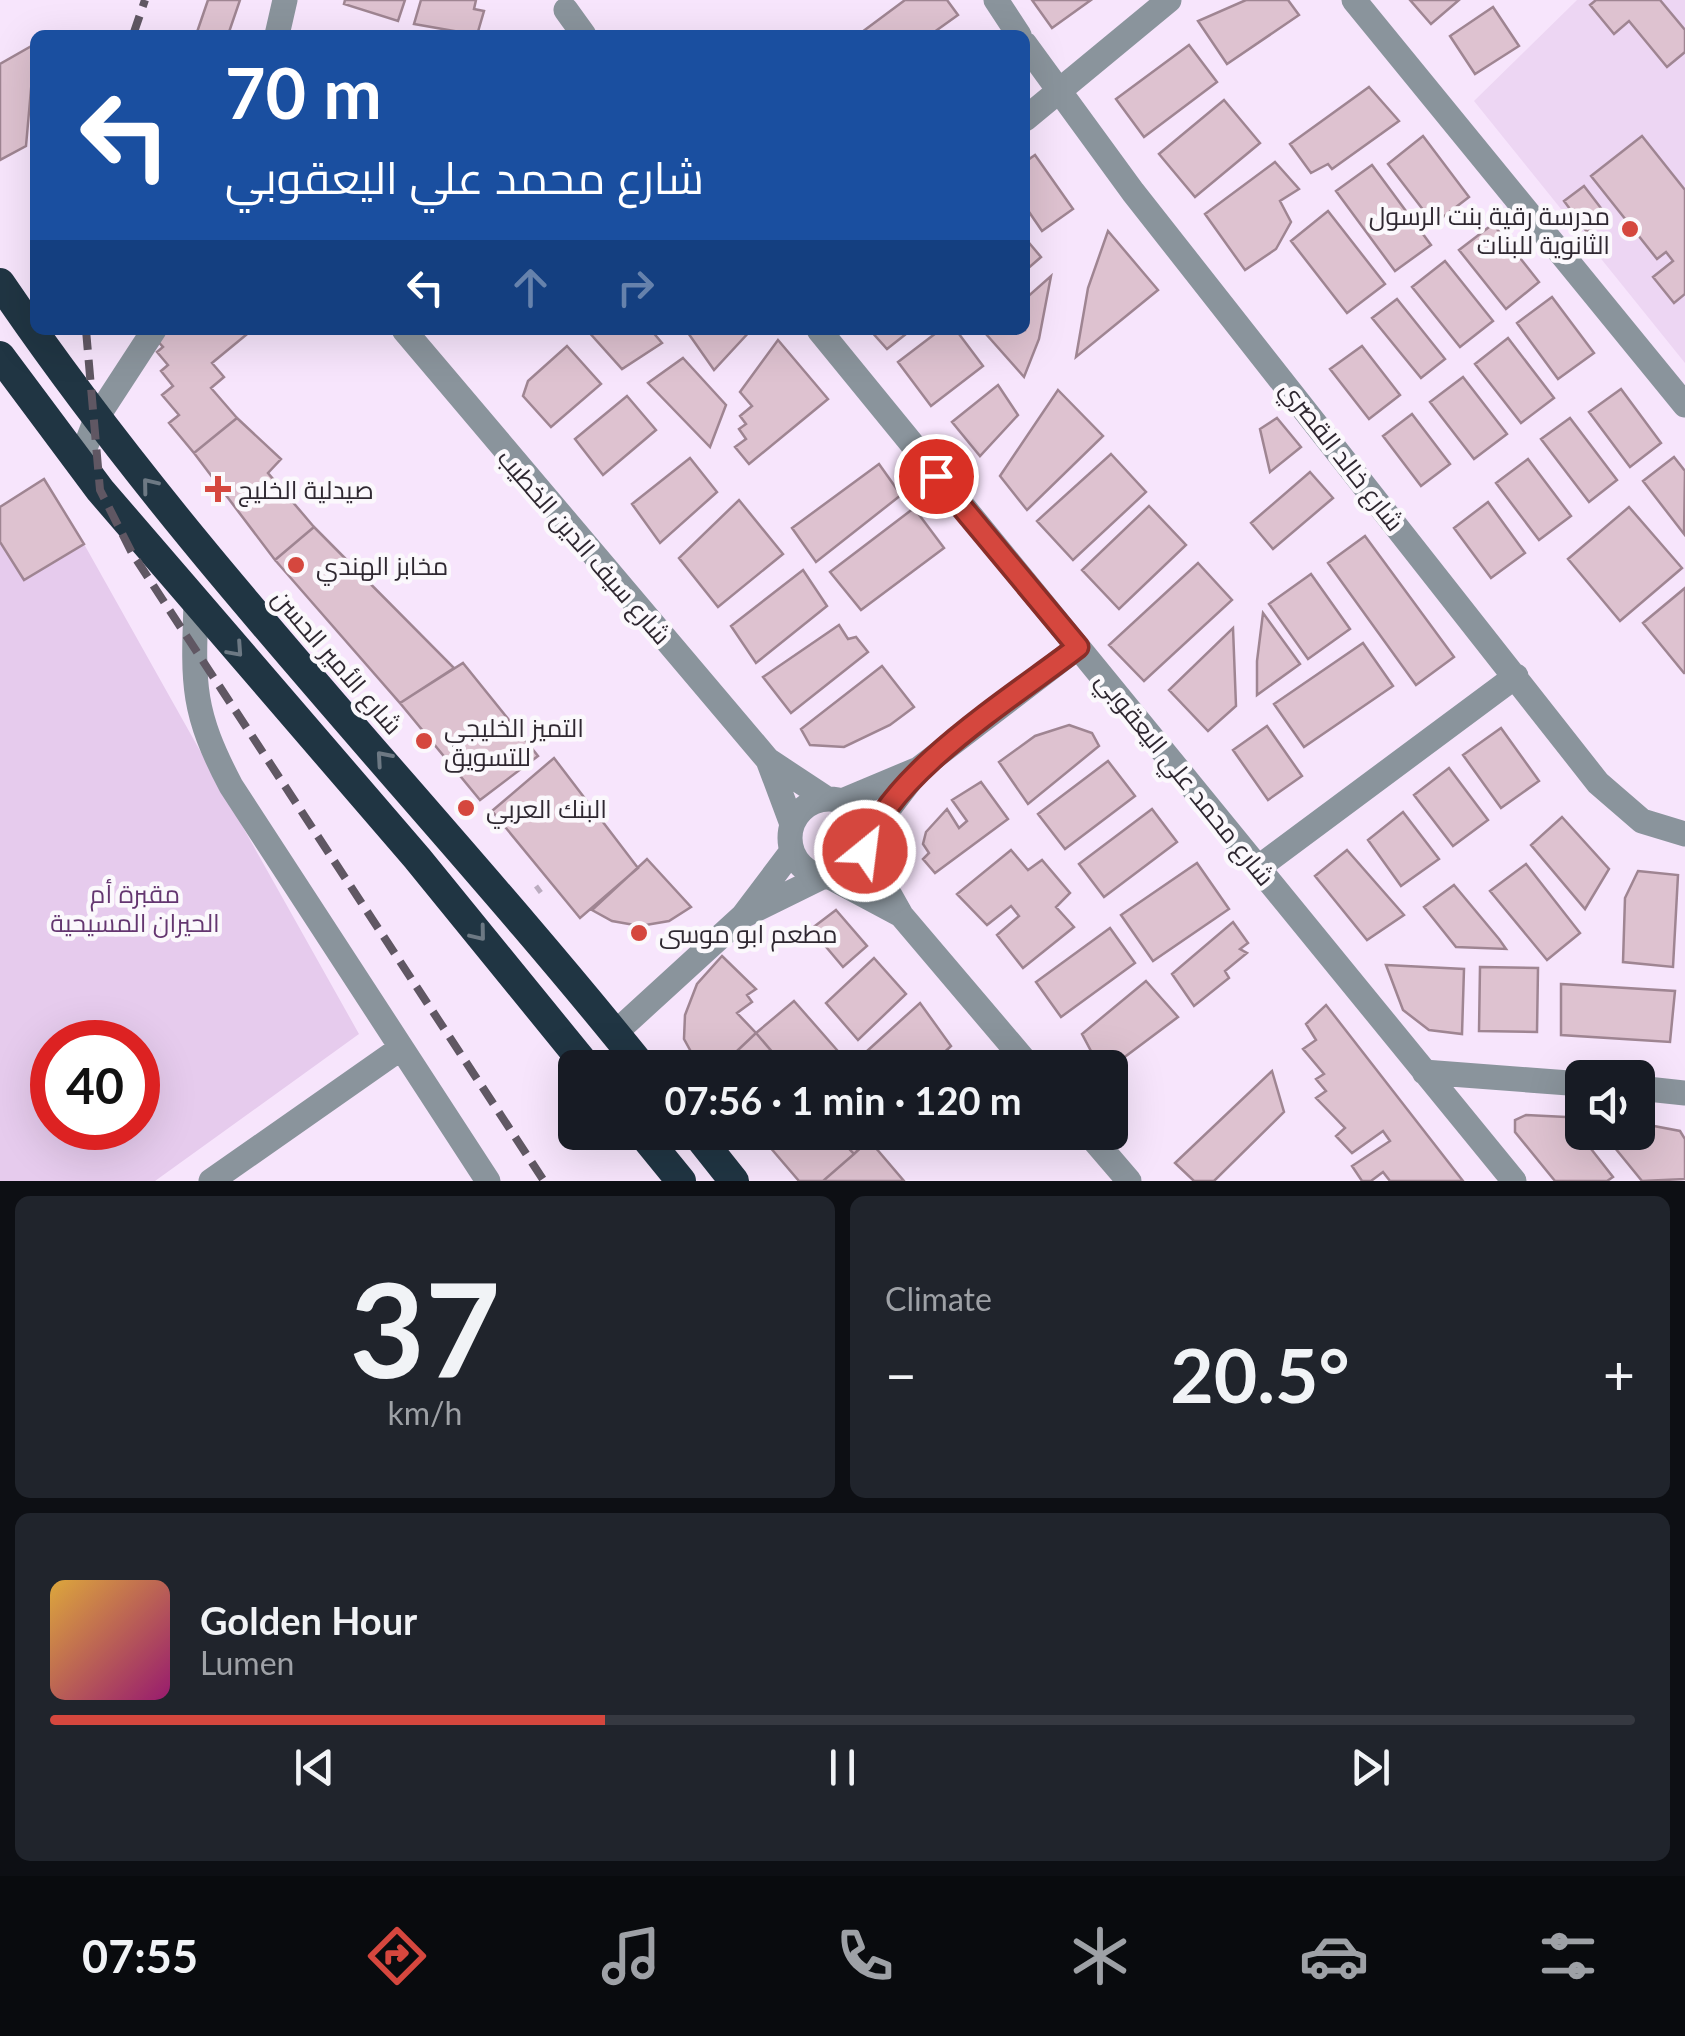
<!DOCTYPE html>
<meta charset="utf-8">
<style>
:root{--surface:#171b24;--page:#20242c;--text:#f1f3f6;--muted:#9ea1a6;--line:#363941;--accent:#d5473e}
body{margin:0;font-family:Lato,Cairo,sans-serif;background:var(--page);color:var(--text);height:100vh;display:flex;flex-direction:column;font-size:38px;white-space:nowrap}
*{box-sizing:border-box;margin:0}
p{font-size:32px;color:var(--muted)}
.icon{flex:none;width:55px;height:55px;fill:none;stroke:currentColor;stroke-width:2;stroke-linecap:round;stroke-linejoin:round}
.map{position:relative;height:1181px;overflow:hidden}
.details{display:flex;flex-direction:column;gap:15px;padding:15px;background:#0d0f14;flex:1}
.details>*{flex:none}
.hud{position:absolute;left:30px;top:30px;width:1000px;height:305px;border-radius:15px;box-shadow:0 10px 40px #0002;background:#1a4fa0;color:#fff;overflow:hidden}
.controls{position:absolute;left:1565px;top:1060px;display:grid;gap:20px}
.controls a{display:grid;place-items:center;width:90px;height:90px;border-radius:15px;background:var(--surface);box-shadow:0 10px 40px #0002;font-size:50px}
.speed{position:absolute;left:30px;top:1020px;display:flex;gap:20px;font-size:50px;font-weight:700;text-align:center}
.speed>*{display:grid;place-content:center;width:130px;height:130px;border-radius:50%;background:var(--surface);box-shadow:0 10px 40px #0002;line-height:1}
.speed .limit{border:15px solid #d22;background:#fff;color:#111}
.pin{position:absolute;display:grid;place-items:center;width:85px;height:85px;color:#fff;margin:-42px;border:5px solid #fff;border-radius:50%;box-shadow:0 2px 10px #0007}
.me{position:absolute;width:110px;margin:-55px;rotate:29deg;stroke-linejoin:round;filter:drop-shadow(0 0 8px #0008)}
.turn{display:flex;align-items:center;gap:35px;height:210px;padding:0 30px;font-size:45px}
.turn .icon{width:130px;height:130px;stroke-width:2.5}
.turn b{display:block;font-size:70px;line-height:85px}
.lanes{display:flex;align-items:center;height:95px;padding:0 30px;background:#0003;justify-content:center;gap:50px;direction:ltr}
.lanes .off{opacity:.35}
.big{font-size:75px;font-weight:700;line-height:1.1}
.details .tile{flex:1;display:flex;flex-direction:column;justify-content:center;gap:15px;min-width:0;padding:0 35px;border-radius:15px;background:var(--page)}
.details .dial{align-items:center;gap:0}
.dial b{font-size:130px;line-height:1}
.song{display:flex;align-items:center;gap:30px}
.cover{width:120px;height:120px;border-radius:15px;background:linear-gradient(135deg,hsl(40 70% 55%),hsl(320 70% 35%))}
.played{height:10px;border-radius:5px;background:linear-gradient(90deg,var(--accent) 35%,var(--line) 35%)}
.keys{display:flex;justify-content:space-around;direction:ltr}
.heat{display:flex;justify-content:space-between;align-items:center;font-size:55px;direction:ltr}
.details .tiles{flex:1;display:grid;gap:15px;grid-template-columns:1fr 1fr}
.tile:last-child{grid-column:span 2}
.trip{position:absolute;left:558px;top:1050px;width:570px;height:100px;border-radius:15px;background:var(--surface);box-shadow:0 10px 40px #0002;font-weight:700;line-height:100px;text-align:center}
.dock{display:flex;height:160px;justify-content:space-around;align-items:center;background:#090b0e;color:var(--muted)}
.dock .icon{width:70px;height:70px}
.dock .selected{color:var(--accent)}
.dock b{font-size:45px;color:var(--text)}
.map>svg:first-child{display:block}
</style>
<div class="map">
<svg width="1685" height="1181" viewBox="0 0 1685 1181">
<rect width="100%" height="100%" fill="#f7e5fc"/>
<!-- built -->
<path fill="#edd6f3" d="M1577 0H1685V363L1474 101Z"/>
<!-- green -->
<path fill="#e6cbed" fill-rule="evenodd" d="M0 542 25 580 84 544 359 1034 155 1181H0ZM52 1042H138V1128H52Z"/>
<!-- building -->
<path fill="#dec2d0" stroke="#9f8592" stroke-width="2.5" d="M208 0H240L228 35H196Z
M345 0H405L398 21 344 4Z
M421 0H476L474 9 484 11 477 35 414 24Z
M905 0H947L958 15 930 35H858Z
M1032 0H1091L1052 28Z
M1246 0H1288L1299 15 1227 64 1198 21Z
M1410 0H1459L1431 24Z
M1596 0H1660L1685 30V52L1667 67 1629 21 1614 34 1590 5Z
M1493 7 1519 46 1475 74 1450 36Z
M35 44 26 146 0 160V64Z
M1189 45 1217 82 1144 137 1116 99Z
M1369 87 1399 121 1332 169 1328 164 1311 173 1290 144Z
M1224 100 1260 143 1195 197 1159 154Z
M1423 136 1469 197 1434 224 1388 164Z
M1642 136 1685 190V294L1674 303 1653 277 1673 261 1666 252 1657 259 1591 176Z
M1035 155 1073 209 1042 231 1025 206V162Z
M1275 162 1299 189 1280 201 1291 222 1276 249 1245 270 1205 214Z
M1372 165 1431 245 1395 271 1336 191Z
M1584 186 1607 216 1587 232 1564 201Z
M1328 211 1385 284 1347 313 1291 241Z
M1493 224 1539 282 1506 309 1459 250Z
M1108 231 1158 290 1076 357 1088 288Z
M1025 238 1041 257 1025 271Z
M1445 261 1493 321 1460 347 1412 287Z
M1051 276 1039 339 1024 377 986 334 1025 330V299Z
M1552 297 1594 353 1558 379 1517 323Z
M1397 299 1445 359 1421 378 1372 318Z
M158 330H252L212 363 224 377 211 388 237 418 194 453 169 423 179 415 162 395 173 386 161 371 168 365 157 352 163 347 152 335Z
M587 330H651L662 343 622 369Z
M686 330H751L714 370Z
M870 330H911L887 349Z
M940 330H956L983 366 931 406 898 362Z
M1508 338 1554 398 1521 423 1475 364Z
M778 340 828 399 749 464 735 447 746 439 739 429 746 424 740 416 752 406 740 392Z
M567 346 601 384 551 427 523 396 528 381Z
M1362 346 1400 395 1369 419 1330 369Z
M683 358 726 405 710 447 648 383Z
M1463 377 1507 434 1474 459 1430 402Z
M998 385 1018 415 980 456 952 422Z
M1621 389 1661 443 1630 467 1589 412Z
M1058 390 1103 436 1027 510 1000 476Z
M627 396 656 430 603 475 575 439Z
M1412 414 1450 464 1421 486 1383 436Z
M237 418 281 459 268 473 314 527 275 560 194 453Z
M1277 418 1301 447 1270 472 1260 429Z
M1570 418 1617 480 1589 502 1541 439Z
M1111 454 1146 492 1073 560 1037 521Z
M1674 457 1685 471 1684 534 1643 481Z
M690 458 717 492 660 543 632 504Z
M1528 459 1571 516 1539 540 1496 483Z
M879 464 901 495 816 562 792 528Z
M1310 472 1333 498 1273 549 1251 523Z
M44 479 84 544 24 580 0 542V507Z
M739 500 783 554 718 607 679 558Z
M1488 502 1525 553 1491 578 1454 528Z
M1149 506 1186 545 1119 609 1082 570Z
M1629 507 1682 568 1620 621 1568 559Z
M914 508 944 548 861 610 830 572Z
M314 527 454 668 400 703 275 560Z
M1365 536 1454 657 1416 685 1328 563Z
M1198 563 1232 600 1144 681 1109 645Z
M803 570 827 606 756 663 731 626Z
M1311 574 1350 629 1308 659 1269 604Z
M1685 588V673H1684L1643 623Z
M1263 613 1300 664 1257 695V661Z
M839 625 848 639 856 637 868 652 791 713 763 677Z
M1233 628 1236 706 1208 731 1169 690Z
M1363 643 1393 686 1304 747 1274 704Z
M463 663 538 756 480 800 400 703Z
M882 666 914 707 890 725 844 747 810 745 801 729Z
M1069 725 1092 733 1099 746 1028 804 999 762 1035 736Z
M1267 726 1302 776 1268 800 1233 750Z
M1501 728 1539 781 1501 808 1463 755Z
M554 758 638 868 580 918 492 811Z
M1108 761 1135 796 1065 849 1038 814Z
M1449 768 1488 820 1453 846 1414 795Z
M981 782 1008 819 935 873 923 859 929 853 923 844 926 832 947 809 959 828 967 821 952 800Z
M1152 809 1177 842 1104 897 1079 864Z
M1403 812 1439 859 1401 886 1368 840Z
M1562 817 1609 869 1585 909 1531 845Z
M1011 850 1028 870 1042 860 1070 893 1056 907 1074 927 1023 968 997 935 1019 916 1011 906 987 925 957 894Z
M1347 850 1404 915 1367 940 1315 876Z
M647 859 691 907 669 921 640 926 612 921 592 910Z
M1197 863 1229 909 1153 961 1121 915Z
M1526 864 1580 933 1547 960 1490 891Z
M1638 871 1678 875 1673 967 1623 962 1625 898Z
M1454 885 1499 939 1506 949 1456 947 1424 907Z
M836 910 867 946 843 967 811 929Z
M1233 922 1248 943 1240 949 1247 953 1225 971 1229 978 1194 1006 1172 974Z
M1110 928 1135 963 1061 1017 1036 982Z
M722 956 756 989 747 995 752 1002 737 1013 756 1033 719 1068H700L684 1039 685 1015 697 984Z
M874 958 906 994 858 1040 826 1003Z
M1386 965 1464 969 1462 1034 1429 1030 1403 1010Z
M1480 967 1538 968 1537 1032 1479 1031Z
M1146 981 1178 1017 1110 1068H1100L1082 1034Z
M1561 984 1675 991 1670 1042 1561 1035Z
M794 1001 844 1058 832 1068H786L756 1033Z
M920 1003 951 1046 928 1068H879L866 1052Z
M1326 1005 1463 1181H1390L1383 1172 1371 1181H1362L1352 1166 1390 1141 1383 1131 1352 1153 1336 1136 1345 1128 1316 1098 1326 1091 1316 1079 1324 1074 1303 1049 1316 1040 1306 1024Z
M756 1033 786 1068H719Z
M1272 1071 1284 1112 1214 1181H1194L1175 1163Z
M1526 1115 1566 1117 1613 1177 1607 1181H1555L1515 1132V1120Z
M1638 1123 1680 1131 1685 1139V1179L1642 1181 1602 1132H1638Z
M757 1132H833L854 1154 823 1181H799Z
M833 1132H875L854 1154Z
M869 1140 904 1181H823L854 1154Z"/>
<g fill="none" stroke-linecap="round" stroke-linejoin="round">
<!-- path -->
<path stroke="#bbacbf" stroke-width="5" stroke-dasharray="8 8" stroke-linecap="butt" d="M536 886 545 898"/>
<!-- minor -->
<path stroke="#8a949c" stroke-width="25" d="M996 0 1019 35
M1354 0 1685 405
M566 10 584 35
M277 35 285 0
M1025 44 1133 192 1598 783 1642 821 1685 834
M1025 119 1169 0
M404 330 768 760 827 799
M819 330 1514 1181
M79 464 96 419 154 330
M196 604C193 686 192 712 231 786L488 1181
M768 760 792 824
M790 838a39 39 0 1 1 78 0a39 39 0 1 1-78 0Z
M842 801 916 770
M868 836 920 768 1078 647
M865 851 901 915 1031 1068
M1259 867 1516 676
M830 877 901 915
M747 914 822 877
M615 1033 743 916 792 851
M1424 1072 1582 1084
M1638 1088 1685 1093
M1087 1132 1129 1181
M211 1181 401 1048"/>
<!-- highway -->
<path stroke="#203543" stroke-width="30" d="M0 283C190 563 431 804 643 1068
M0 356 100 490 417 858 588 1068
M641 1132 681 1181
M695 1132 734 1181"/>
<!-- rail -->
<path stroke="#605763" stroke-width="8" stroke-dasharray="20 10" stroke-linecap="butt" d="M133 35 145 0
M86 330 100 490 132 553 544 1181"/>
</g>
<!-- one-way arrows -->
<defs><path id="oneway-chevron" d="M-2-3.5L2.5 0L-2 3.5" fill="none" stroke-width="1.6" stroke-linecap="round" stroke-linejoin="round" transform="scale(2.5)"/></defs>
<g stroke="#6d7984">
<use href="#oneway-chevron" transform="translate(149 485) rotate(-129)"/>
<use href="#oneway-chevron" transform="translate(236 650) rotate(48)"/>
<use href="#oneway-chevron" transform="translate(383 758) rotate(-131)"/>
<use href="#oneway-chevron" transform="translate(479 934) rotate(51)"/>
</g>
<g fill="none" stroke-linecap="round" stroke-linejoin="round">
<!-- route casing -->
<g stroke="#8a2e28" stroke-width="25">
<path id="route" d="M865 851C885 776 1016 695 1078 647L936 476"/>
</g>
<!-- route -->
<use href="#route" stroke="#d5473e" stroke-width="18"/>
</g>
<!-- markers -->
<g fill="#d5473e" stroke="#fbf8fc" stroke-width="4">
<circle cx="1630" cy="229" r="10"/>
<path d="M213 474h10v10h10v10h-10v10h-10v-10h-10v-10h10z"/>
<circle cx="296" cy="565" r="10"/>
<circle cx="424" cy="741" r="10"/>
<circle cx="466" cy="808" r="10"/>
<circle cx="639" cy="933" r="10"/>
</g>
<g text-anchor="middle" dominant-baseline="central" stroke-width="9" stroke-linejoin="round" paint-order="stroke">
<!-- poi labels -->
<g font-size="25" fill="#2f2831" stroke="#fbf8fc" text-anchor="start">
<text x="1610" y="215" text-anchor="end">مدرسة رقية بنت الرسول<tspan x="1610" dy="29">الثانوية للبنات</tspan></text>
<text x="238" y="489">صيدلية الخليج</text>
<text x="316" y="565">مخابز الهندي</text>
<text x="444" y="727">التميز الخليجي<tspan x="444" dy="29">للتسويق</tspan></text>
<text x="486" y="808">البنك العربي</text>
<text x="659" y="933">مطعم ابو موسى</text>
</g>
<!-- street labels -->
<g font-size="25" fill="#2f2831" stroke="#fbf8fc">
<text transform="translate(1343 455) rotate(52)">شارع خالد القصري</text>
<text transform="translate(585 546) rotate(49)">شارع سيف الدين الخطيب</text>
<text transform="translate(338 661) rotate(49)">شارع الأمير الحسن</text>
<text transform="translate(1186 778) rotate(51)">شارع محمد علي اليعقوبي</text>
</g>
<!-- park labels -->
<g font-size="25" fill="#643670" stroke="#fbf8fc">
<text x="135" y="893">مقبرة أم<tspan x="135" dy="29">الحيران المسيحية</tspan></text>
</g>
</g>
</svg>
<div class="controls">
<a><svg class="icon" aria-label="sound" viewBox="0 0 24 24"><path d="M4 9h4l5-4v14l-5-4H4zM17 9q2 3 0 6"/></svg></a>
</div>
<div class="speed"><div class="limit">40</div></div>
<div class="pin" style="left:936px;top:476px;background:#d93025"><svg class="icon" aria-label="arrive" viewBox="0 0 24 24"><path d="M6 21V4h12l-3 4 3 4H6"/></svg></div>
<svg class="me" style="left:865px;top:851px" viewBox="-20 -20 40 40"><circle r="17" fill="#d5473e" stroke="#fff" stroke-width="3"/><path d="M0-11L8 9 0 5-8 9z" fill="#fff"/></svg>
<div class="trip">07:56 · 1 min · 120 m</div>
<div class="hud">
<div class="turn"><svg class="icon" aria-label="left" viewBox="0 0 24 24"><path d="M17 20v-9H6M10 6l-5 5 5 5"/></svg><div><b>70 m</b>شارع محمد علي اليعقوبي</div></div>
<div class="lanes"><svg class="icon" aria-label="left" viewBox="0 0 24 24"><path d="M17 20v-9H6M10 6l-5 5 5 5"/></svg><svg class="icon off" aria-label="ahead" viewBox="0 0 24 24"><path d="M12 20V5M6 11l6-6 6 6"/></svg><svg class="icon off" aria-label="right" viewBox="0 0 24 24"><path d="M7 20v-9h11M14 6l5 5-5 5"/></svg></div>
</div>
</div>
<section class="details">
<div class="tiles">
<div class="tile dial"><b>37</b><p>km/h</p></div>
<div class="tile"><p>Climate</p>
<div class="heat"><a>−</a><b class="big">20.5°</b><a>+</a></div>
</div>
<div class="tile">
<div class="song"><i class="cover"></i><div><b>Golden Hour</b><p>Lumen</p></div></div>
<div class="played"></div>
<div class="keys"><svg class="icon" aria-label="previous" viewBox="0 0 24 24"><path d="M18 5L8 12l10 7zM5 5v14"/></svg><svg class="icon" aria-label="pause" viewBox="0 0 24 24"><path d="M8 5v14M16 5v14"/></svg><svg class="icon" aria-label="next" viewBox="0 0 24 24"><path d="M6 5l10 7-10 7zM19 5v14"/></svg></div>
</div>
</div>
</section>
<nav class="dock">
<b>07:55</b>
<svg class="icon selected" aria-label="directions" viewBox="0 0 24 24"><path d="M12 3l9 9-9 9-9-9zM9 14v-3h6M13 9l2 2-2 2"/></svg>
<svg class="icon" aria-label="music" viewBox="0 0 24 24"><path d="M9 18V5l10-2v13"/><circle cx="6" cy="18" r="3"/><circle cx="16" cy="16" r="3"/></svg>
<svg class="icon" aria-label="phone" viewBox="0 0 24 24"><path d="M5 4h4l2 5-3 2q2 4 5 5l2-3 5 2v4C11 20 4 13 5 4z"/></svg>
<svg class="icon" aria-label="climate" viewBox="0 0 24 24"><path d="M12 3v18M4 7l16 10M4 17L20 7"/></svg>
<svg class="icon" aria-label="car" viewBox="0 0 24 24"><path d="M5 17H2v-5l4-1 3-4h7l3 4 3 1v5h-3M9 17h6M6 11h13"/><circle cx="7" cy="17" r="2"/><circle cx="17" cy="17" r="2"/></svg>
<svg class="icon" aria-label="filters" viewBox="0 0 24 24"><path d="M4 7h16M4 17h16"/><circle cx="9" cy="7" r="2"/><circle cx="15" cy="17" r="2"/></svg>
</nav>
